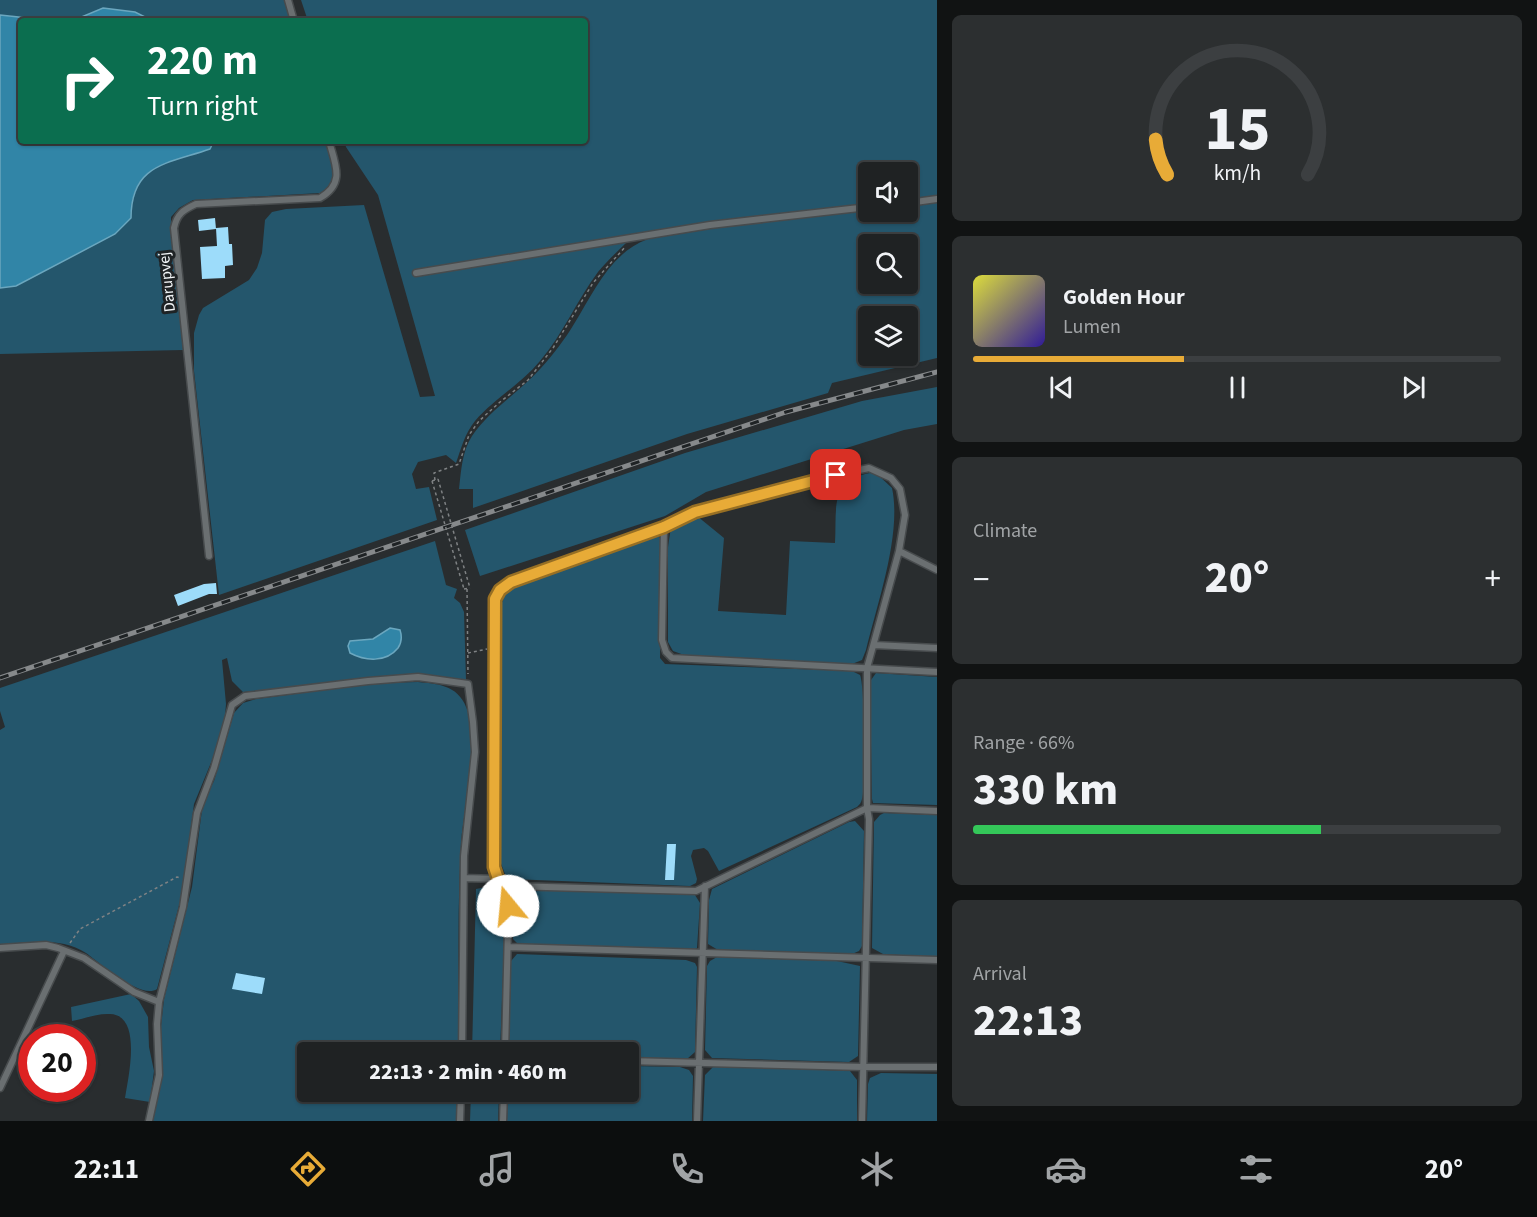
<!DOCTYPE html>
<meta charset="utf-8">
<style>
:root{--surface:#1f2223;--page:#2c2f30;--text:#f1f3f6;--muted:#a1a4a6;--line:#3c3f41;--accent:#e8ab37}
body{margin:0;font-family:"Source Sans 3",sans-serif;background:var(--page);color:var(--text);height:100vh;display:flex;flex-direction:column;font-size:22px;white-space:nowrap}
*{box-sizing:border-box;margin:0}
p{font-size:20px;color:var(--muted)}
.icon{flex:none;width:33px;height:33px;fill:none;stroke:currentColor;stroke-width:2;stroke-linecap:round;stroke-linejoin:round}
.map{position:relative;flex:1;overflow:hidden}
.side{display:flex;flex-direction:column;gap:15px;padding:15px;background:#111313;width:600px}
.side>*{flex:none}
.banner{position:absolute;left:18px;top:18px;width:570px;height:126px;border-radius:6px;box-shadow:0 2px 4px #0004,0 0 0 2px var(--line);background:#0b6e4f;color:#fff;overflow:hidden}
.controls{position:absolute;left:858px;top:162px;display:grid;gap:12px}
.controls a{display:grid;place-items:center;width:60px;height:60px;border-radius:6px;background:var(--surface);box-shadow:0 2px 4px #0004,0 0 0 2px var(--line);font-size:30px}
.speed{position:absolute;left:18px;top:1024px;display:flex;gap:12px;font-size:30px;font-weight:700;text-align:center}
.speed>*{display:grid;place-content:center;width:78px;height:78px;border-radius:50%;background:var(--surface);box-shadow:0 2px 4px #0004,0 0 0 2px var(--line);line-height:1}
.speed .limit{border:9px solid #d22;background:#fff;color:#111}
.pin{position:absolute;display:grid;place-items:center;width:51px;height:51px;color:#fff;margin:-26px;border-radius:12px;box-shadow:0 3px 9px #0006}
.me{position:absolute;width:66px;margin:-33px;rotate:343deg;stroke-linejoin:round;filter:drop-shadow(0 0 4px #0008)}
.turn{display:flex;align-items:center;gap:21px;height:126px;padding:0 30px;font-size:27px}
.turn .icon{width:78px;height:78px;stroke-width:2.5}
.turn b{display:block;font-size:42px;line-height:51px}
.big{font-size:45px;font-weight:800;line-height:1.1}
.side .tile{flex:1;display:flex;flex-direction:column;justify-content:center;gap:9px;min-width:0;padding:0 21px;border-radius:9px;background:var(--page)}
.side .dial{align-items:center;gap:0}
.dial svg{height:156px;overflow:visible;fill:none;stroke:var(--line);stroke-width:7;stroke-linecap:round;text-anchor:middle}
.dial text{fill:var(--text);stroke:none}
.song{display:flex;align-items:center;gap:18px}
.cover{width:72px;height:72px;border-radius:9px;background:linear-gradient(135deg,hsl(60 70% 55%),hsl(250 70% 35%))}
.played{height:6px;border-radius:3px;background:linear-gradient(90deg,var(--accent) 40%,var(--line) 40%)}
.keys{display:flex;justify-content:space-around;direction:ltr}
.heat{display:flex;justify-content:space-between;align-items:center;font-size:33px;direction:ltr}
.charge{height:9px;border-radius:4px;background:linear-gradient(90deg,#34c759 66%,var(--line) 0)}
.trip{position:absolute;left:297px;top:1042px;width:342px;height:60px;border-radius:6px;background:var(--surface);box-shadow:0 2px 4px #0004,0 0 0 2px var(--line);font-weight:800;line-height:60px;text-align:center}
.dock{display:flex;height:96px;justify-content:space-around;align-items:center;background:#0c0e0e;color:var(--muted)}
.dock .icon{width:42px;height:42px}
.dock .active{color:var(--accent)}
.dock b{font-size:27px;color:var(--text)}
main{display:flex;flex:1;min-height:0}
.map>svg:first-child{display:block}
</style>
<main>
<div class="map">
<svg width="937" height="1121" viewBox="0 0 937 1121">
<rect width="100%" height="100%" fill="#292d2f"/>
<!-- green -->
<path fill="#24566c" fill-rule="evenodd" d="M0 0H286L292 21H153L135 12 103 8 72 21 0 15Z
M301 0H937V195L908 199V172H868V203L626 237 414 271 415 275 627 242C617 252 607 261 598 272 577 300 563 334 540 361 521 384 494 399 475 421 465 433 461 449 456 463L446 455 418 462 412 474 416 489 429 487 437 520 219 595 194 371V333L199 315 203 308 249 280 257 268 262 253 265 220 272 212 286 209 364 205 420 397 435 396 378 195 346 147 344 141H585V21H308Z
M214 141H328L336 168 331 186 320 193 193 200 179 208 171 217V228L183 350 0 354V288L17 286 131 218C131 164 167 164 210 149Z
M937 201V358L832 383 828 393 687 434 473 508V489H459C461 472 462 451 472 436 490 409 520 392 541 368 553 355 565 339 574 324 594 292 610 253 648 239L735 225 868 210V212H908V205ZM868 244H908V284H868ZM868 316H908V356H868Z
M937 387V424L904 430 706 492 665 516 480 576 465 530 685 453 862 401Z
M870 473 877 474 892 488C902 534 877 604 866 650L862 660 852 664 684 655 673 651 668 642V547L671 527 697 516 724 538 718 611 786 615 790 541 835 543C837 509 829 480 870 473Z
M658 536 661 539 662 546 660 658 665 664 852 671 860 675C865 686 866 786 862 799 861 803 860 804 857 807L719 871 708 851 704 848 693 850 691 856 697 879 696 883 690 886 510 879 505 874 500 861V651L498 613 506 592 517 584 648 537Z
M435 541 446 585 457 589 454 598 460 603 464 612 466 680 420 674 243 692 232 681 227 658 222 660 226 704 225 716 217 748 194 804 182 894 157 989C141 1000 100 963 86 953 61 937 28 942 0 945V730L5 727 0 711V688Z
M876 673 937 677V805L873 803 872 799 870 688 871 680Z
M418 682C441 684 460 686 468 712 479 746 464 806 461 843 457 913 459 983 458 1053H308V1092H457V1121H153L162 1077 159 1044 164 999 192 887 203 802 214 781 234 713 243 703 256 699 378 683Z
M884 813 937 815V957L883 954 872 948 874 822 880 815Z
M855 821 864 831 862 946 859 951 852 954 718 950 708 944 709 900 712 889 849 822Z
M496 885 504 888 506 892 500 1053H472L476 889Z
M532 890 695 895 700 903 697 948 694 950 519 945 513 939 514 899C517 891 524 891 532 890Z
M517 954 686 960 695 963 697 967 695 1052 687 1059 629 1058 628 1053H513L509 1046 511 961Z
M717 957 837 961 860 966 858 1056 849 1062 712 1058 705 1050 707 966 710 961Z
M131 994 139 1001 148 1017 149 1047 154 1071 150 1102 125 1098C128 1078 143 1015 110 1014 98 1013 84 1019 72 1021L71 1007Z
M629 1066 680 1067 689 1070 693 1076 692 1121H507L508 1092H628Z
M714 1066 850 1071 857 1080V1121H703L705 1075Z
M881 1073 937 1074V1121H867L868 1084 870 1078Z
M471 1092H499L498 1121H470Z"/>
<!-- water -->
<path fill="#3185a7" stroke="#6ba7bf" stroke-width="1.5" d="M103 8 135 12 153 21H72Z
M0 15 56 21H21V141H214L210 149C167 164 131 164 131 218L115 234 16 286 0 288Z
M390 628 400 630C402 636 402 642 398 648 386 663 365 661 350 653L348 646 350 641 373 639Z"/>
<!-- building -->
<path fill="#9ddcfa" d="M215 218 216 229 199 231 198 220Z
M228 227 229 244H232L233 265 225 266V278L202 279 200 247 217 246 216 228Z
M216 583 217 594H209L178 606 174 595 204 584Z
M667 844H676L674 880H665Z
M236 973 265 978 262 994 232 989Z"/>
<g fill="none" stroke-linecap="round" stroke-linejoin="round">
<!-- service casing -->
<g stroke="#474b4d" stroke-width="9">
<path id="service" d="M288 0 294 21
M908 203 937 199
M416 273 710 225 868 207
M664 527 662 640 666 652 672 658 937 672
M899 551 937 570
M209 556 174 228C177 214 183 210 196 204L320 198C346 183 335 164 329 141
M874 645 937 648
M464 878 498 879
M508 947 937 960
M0 948 46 945 58 948 84 958 134 992 159 1002
M505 1053 509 886
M628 1061 863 1067H937
M0 1088 64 951
M149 1121 159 1075 157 1024 159 1002 183 907 197 813 214 768 232 705 245 696 368 681 418 677 468 684 473 722 475 752 464 856 462 1053
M460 1121 461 1092
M503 1121 504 1092
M697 1121 705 886
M862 1121 869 819 867 808V668L899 551 905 515 900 489 891 478 869 468 820 478 695 511 664 527 511 582 500 590 495 599 494 867 498 879 509 886 696 891 867 808 937 811"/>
</g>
<!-- path -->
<path stroke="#7f8284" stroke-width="1.5" stroke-dasharray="3 3" stroke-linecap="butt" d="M435 480 434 473 459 464 469 435 479 421 500 402 528 380 553 348 593 283 625 247
M432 481 438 479
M464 589 470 588
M467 589 468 674
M468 653 487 649
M70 943 80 929 177 877 180 878"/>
<!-- service -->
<use href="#service" stroke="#6a6f71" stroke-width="6"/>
<!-- rail casing -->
<g stroke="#86898b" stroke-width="5">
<path id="rail" d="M0 678 786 412 937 372"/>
</g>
<!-- rail -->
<use href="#rail" stroke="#1f2325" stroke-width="3" stroke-dasharray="9" stroke-linecap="butt"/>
<!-- path-bridge -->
<path stroke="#7f8284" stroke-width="1.5" stroke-dasharray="3 3" stroke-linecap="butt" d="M438 479 470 588
M432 481 464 589"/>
</g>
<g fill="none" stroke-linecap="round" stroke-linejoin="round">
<!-- route casing -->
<g stroke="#976f24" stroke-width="15">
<path id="route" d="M508 906 509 886 498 879 494 867 495 599 500 590 511 582 664 527 695 512 836 475"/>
</g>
<!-- route -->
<use href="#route" stroke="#e8ab37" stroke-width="10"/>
</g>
<g text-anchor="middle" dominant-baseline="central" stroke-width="6" stroke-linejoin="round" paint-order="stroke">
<!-- street labels -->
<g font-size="16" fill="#f2f5f7" stroke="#1f2325">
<text transform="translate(167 282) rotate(-96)">Darupvej</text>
</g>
</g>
</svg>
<div class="controls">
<a><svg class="icon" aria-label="sound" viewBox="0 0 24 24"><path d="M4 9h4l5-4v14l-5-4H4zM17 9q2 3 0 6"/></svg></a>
<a><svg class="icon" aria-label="search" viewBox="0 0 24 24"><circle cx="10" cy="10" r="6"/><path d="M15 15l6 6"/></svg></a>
<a><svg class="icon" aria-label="layers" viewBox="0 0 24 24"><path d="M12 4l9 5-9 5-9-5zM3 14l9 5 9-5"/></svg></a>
</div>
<div class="speed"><div class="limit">20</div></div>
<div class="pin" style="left:836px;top:475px;background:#d93025"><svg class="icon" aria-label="arrive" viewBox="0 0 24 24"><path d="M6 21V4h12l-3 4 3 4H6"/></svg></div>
<svg class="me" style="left:508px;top:906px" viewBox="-20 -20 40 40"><circle r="19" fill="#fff"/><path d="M0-13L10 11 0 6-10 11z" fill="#e8ab37"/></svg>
<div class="trip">22:13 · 2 min · 460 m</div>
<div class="banner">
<div class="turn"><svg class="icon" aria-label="right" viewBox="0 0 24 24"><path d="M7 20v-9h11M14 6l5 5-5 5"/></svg><div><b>220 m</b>Turn right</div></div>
</div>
</div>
<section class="side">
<div class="tile dial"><svg viewBox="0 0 100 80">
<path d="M14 69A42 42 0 1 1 86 69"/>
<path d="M14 69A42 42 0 0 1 8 51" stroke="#e8ab37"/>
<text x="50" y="56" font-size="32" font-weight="700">15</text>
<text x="50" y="72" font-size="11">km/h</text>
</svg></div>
<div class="tile">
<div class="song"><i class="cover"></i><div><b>Golden Hour</b><p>Lumen</p></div></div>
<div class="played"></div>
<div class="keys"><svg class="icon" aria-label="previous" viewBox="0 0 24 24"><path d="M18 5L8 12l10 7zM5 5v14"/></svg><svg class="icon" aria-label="pause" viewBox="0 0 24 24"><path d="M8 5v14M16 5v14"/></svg><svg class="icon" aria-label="next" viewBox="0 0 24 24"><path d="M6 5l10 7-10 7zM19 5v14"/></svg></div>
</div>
<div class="tile"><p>Climate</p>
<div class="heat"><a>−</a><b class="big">20°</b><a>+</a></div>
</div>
<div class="tile"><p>Range · 66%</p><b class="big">330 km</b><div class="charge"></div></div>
<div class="tile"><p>Arrival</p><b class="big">22:13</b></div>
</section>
</main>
<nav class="dock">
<b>22:11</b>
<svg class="icon active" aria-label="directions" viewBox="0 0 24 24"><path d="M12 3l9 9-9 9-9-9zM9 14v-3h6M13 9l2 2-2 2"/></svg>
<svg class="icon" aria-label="music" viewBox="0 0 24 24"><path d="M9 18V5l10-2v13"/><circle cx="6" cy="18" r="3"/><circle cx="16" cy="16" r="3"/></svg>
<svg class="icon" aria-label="phone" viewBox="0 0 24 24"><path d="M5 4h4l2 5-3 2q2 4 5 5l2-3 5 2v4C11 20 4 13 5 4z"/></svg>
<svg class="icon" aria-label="climate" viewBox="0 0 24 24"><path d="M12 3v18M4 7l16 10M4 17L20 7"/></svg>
<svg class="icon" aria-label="car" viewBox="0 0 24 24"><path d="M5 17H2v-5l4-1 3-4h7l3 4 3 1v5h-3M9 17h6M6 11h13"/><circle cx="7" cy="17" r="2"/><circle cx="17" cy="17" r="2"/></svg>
<svg class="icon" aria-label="filters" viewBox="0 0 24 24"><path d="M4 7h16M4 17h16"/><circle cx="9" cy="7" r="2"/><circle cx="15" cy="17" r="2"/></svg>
<b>20°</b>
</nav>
